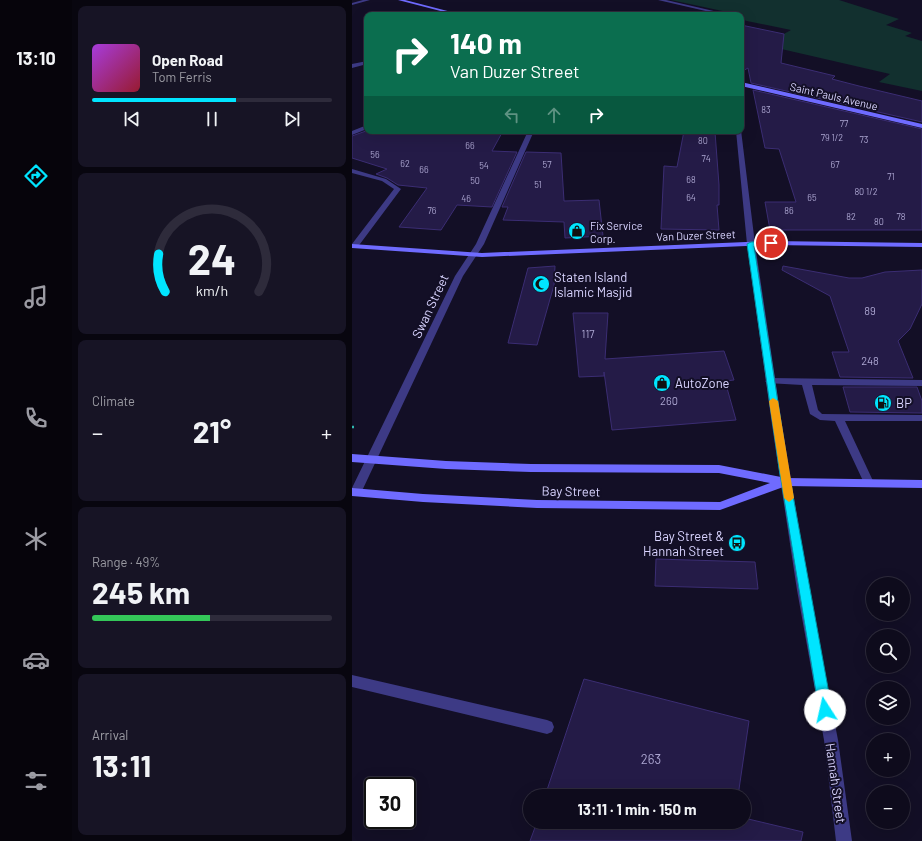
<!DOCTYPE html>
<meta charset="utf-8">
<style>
:root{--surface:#0e0b1c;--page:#171425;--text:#f1f3f6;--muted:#9b9ba3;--line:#2e2b3b;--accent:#00e5ff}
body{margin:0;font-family:Barlow,sans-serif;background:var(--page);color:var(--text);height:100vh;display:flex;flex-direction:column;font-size:15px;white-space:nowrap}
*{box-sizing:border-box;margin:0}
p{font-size:13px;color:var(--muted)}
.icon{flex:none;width:22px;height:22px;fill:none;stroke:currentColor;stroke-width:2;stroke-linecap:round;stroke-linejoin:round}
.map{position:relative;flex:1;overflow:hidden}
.side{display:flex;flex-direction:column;gap:6px;padding:6px;background:#08060f;width:280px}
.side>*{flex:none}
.hud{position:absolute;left:12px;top:12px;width:380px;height:122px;border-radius:8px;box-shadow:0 4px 16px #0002,0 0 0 1px var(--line);background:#0b6e4f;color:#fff;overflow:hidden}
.fabs{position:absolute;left:514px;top:577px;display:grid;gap:8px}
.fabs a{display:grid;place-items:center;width:44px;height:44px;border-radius:50%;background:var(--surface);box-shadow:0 4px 16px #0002,0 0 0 1px var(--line);font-size:20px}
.speed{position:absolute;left:12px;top:777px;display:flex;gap:8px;font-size:20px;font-weight:700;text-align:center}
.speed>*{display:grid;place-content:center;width:52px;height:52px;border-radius:50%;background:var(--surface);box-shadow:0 4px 16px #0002,0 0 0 1px var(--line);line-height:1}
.speed .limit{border:2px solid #111;border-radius:6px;background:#fff;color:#111}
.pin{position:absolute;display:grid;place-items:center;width:34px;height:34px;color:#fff;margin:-17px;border:2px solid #fff;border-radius:50%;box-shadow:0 1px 4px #0007}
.me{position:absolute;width:44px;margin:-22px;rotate:350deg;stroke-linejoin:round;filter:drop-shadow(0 0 3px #0008)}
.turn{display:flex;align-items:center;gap:14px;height:84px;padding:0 20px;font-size:18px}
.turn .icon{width:52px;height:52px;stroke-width:2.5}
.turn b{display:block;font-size:28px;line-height:34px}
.lanes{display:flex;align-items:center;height:38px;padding:0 20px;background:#0003;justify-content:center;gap:20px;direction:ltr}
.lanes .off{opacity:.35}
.big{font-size:30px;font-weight:700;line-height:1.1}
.side .widget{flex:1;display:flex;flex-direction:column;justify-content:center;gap:6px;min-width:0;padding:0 14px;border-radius:8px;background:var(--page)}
.side .dial{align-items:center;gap:0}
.dial svg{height:104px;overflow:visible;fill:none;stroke:var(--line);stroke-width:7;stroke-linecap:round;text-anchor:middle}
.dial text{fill:var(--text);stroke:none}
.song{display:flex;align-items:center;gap:12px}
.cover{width:48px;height:48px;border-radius:6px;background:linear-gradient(135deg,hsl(280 70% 55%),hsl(350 70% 35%))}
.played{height:4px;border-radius:2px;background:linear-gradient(90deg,var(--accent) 60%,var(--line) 60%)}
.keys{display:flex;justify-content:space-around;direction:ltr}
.heat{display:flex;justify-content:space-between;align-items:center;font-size:22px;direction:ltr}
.charge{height:6px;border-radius:3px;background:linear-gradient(90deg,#34c759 49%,var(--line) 0)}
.trip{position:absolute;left:171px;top:789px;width:228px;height:40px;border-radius:20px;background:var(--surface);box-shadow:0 4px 16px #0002,0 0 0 1px var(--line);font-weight:700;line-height:40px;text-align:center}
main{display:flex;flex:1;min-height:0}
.tab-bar{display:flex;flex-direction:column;width:72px;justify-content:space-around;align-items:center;background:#06040b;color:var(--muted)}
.tab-bar .icon{width:28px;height:28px}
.tab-bar .current{color:var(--accent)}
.tab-bar b{font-size:18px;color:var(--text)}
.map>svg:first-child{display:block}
</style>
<main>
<nav class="tab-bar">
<b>13:10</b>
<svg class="icon current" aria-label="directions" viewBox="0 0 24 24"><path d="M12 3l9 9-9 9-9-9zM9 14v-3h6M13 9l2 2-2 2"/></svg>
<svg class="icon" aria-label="music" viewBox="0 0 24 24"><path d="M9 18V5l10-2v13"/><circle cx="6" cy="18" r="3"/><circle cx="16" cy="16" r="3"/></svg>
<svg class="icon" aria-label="phone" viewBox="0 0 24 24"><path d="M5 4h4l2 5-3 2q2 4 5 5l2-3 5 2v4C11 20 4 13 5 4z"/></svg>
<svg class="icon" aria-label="climate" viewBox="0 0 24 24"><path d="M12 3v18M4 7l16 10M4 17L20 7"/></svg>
<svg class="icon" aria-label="car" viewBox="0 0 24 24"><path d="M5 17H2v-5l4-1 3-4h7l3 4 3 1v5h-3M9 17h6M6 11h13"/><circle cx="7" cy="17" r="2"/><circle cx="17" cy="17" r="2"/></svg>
<svg class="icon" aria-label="filters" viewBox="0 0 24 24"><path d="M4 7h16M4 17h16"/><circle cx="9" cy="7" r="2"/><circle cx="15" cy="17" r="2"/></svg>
</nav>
<section class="side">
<div class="widget">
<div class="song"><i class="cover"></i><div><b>Open Road</b><p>Tom Ferris</p></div></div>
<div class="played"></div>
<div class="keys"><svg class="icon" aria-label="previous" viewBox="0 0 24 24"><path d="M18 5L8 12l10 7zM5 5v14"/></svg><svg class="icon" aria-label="pause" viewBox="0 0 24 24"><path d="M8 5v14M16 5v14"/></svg><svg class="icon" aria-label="next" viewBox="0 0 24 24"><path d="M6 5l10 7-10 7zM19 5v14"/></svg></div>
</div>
<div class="widget dial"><svg viewBox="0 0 100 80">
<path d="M14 69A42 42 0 1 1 86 69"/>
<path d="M14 69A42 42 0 0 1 9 40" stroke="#00e5ff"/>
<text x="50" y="56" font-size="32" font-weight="700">24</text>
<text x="50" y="72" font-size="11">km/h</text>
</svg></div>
<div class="widget"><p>Climate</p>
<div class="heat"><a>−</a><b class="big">21°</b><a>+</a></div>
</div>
<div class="widget"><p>Range · 49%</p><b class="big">245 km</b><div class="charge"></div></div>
<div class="widget"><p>Arrival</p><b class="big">13:11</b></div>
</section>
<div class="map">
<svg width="570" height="841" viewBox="0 0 570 841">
<rect width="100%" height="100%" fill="#130f26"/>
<!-- green -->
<path fill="#12302f" d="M319 0H487L547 19 534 25 560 33 553 36 570 41V91L527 82 538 74 412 45 439 30 395 21 389 19V15Z"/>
<!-- building -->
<path fill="#241b47" stroke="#3b2d73" d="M389 25 432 34 429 63 483 76 480 79 507 86 570 101V122L399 83 396 68 389 72Z
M401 90 570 129V230H418L413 202H444L427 149 413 148Z
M14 131H151L140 151 165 152 140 207 105 205 89 230 47 227 75 188 46 185 35 178 24 174 35 169 0 158V136Z
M332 131 363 132 367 185V205H365L367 230 309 229 312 166 325 167Z
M174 152 209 153 212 201 247 200 251 236 213 238 212 222 151 220 156 207H150Z
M203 266 202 285 185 345 156 343 176 268Z
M431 266 497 278H510L533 272 570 270V304L558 329 546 341 561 378 488 377 480 352H497L478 296 430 270Z
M221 313H256L253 359 372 351 382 380 373 381 384 420 260 430 252 372V376L227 377Z
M491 387H565L570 401V413L498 412Z
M304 559 403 562 406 589 303 586Z
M232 679 397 721 386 796H193Z
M392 818 451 832 449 841H178L185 822H392Z"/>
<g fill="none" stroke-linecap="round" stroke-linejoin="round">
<!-- path -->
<path stroke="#2fb8b0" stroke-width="2.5" stroke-dasharray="2 3" stroke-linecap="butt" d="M0 427H4"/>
<!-- service -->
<path fill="#3d3a85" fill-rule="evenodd" d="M11 0H18L0 5V3Z
M418 378 570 380V386L460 385 466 410 470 414 570 415V421H493L522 483 521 486H513L512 483 483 421 468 420 458 414 450 385 415 383 413 381Z
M0 675 195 720 200 722 202 727 200 732 195 734 0 687Z"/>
<!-- minor -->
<path fill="#3d3a85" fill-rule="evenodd" d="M306 0H314L379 15H371Z
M15 61V64L0 68V64Z
M15 125V129L0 135V131Z
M389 130 403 244 430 425 457 590 486 740 500 841H484L472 740 445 590 420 425 395 244 384 131Z
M176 131H182L132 244 111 276 9 493 7 496H0V488L103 276 124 244Z
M0 169 34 179 49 189 5 248H0V244L42 189 30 181 0 173Z"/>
<!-- secondary -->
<path fill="#6f6bff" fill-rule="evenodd" d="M46 0H53L111 15H104Z
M389 82 570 124V128L389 86Z
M419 241 570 243V247L419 245 130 257 0 248V244L130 253Z
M0 454 94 461 179 464 367 465 434 478 570 480V488L434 486 368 510 185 508 71 502 0 496V488L71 494 185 500 368 502 418 483 367 473 179 472 94 469 0 462Z"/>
</g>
<!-- route -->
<path fill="#00e5ff" stroke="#0095a6" d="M419 241 422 242V245L402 246 436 468 480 710 478 715 473 716 469 715 467 710 427 468 395 244 399 242Z"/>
<!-- slow -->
<path fill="#f59e0b" d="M421 398 426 401 442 498 437 502 432 498 417 401Z"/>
<!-- icons -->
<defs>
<g id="shop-disc" transform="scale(0.9)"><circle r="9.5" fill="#00e5ff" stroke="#130f26"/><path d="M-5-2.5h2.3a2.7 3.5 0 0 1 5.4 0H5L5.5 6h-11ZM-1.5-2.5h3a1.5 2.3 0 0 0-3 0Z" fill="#111"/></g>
<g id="mosque-disc" transform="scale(0.9)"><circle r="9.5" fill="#00e5ff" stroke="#130f26"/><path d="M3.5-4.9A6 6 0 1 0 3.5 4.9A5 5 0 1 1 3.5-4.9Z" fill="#111"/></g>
<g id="fuel-disc" transform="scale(0.9)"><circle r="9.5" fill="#00e5ff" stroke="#130f26"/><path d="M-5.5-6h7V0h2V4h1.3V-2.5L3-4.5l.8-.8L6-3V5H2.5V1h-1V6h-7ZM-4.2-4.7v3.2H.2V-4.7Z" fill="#111"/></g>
<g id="bus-disc" transform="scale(0.9)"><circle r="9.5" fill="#00e5ff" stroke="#130f26"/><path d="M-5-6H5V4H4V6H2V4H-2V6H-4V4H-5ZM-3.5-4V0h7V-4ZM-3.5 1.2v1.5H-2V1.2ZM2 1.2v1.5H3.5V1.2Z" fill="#111"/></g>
</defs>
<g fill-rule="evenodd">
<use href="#shop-disc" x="225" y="231"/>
<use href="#mosque-disc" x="189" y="284"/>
<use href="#shop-disc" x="310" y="383"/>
<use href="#fuel-disc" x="531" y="403"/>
<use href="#bus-disc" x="385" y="543"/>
</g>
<g text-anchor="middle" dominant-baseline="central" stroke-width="4" stroke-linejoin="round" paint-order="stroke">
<!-- far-number labels -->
<g font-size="9" fill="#aca6d1">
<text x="414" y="109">83</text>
<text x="492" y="123">77</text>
<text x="480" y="137">79 1/2</text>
<text x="512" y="139">73</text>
<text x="351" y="140">80</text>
<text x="118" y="145">66</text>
<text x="23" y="154">56</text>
<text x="354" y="158">74</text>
<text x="53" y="163">62</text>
<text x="195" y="164">57</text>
<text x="483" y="164">67</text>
<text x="132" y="165">54</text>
<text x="72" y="169">66</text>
<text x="539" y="176">71</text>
<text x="339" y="179">68</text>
<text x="123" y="180">50</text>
<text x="186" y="184">51</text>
<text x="514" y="191">80 1/2</text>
<text x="339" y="197">64</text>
<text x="460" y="197">65</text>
<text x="114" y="198">46</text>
<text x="80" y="210">76</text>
<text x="437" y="210">86</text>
<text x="499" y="216">82</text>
<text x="549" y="216">78</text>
<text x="527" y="221">80</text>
</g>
<!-- far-street labels -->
<g font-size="11" fill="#d9d4ff" stroke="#130f26">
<text transform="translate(482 96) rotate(13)">Saint Pauls Avenue</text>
<text transform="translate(344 235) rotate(-2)">Van Duzer Street</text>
</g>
<!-- far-poi labels -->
<g font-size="11" fill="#d9d4ff" stroke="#130f26" text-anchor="start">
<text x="238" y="225">Fix Service<tspan x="238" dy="13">Corp.</tspan></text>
</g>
<!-- number labels -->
<g font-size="11" fill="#aca6d1">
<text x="518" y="310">89</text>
<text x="236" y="333">117</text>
<text x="518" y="360">248</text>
<text x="317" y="400">260</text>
</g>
<!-- poi labels -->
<g font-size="13" fill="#d9d4ff" stroke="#130f26" text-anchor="start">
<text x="202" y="277">Staten Island<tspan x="202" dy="15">Islamic Masjid</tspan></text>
<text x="323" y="383">AutoZone</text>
<text x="544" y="403">BP</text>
<text x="372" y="536" text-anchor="end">Bay Street &amp;<tspan x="372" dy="15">Hannah Street</tspan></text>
</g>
<!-- street labels -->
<g font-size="13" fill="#d9d4ff" stroke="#130f26">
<text transform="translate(78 306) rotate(-65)">Swan Street</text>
<text transform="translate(219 491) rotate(1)">Bay Street</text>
<text transform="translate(484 783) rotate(82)">Hannah Street</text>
</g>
<!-- near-number labels -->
<g font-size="13" fill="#aca6d1">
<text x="299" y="759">263</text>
</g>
</g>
</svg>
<div class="fabs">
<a><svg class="icon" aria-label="sound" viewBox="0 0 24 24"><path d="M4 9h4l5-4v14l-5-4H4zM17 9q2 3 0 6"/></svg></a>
<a><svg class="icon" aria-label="search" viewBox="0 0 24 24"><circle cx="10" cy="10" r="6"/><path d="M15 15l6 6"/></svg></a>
<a><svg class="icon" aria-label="layers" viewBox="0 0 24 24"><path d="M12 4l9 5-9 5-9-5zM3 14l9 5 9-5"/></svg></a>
<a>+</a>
<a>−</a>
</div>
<div class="speed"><div class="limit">30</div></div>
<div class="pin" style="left:419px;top:243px;background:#d93025"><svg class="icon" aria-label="arrive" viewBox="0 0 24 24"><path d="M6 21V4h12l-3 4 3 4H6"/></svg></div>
<svg class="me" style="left:473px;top:710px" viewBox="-20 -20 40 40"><circle r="19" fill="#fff"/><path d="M0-13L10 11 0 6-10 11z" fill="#00e5ff"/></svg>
<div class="trip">13:11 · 1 min · 150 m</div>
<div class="hud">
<div class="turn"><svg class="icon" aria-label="right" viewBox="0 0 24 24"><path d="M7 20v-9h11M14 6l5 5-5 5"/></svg><div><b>140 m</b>Van Duzer Street</div></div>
<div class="lanes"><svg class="icon off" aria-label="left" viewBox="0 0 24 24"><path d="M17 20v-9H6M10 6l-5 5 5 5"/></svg><svg class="icon off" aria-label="ahead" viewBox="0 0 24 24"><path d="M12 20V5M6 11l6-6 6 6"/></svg><svg class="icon" aria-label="right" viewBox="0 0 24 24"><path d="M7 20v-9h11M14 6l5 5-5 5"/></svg></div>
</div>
</div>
</main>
